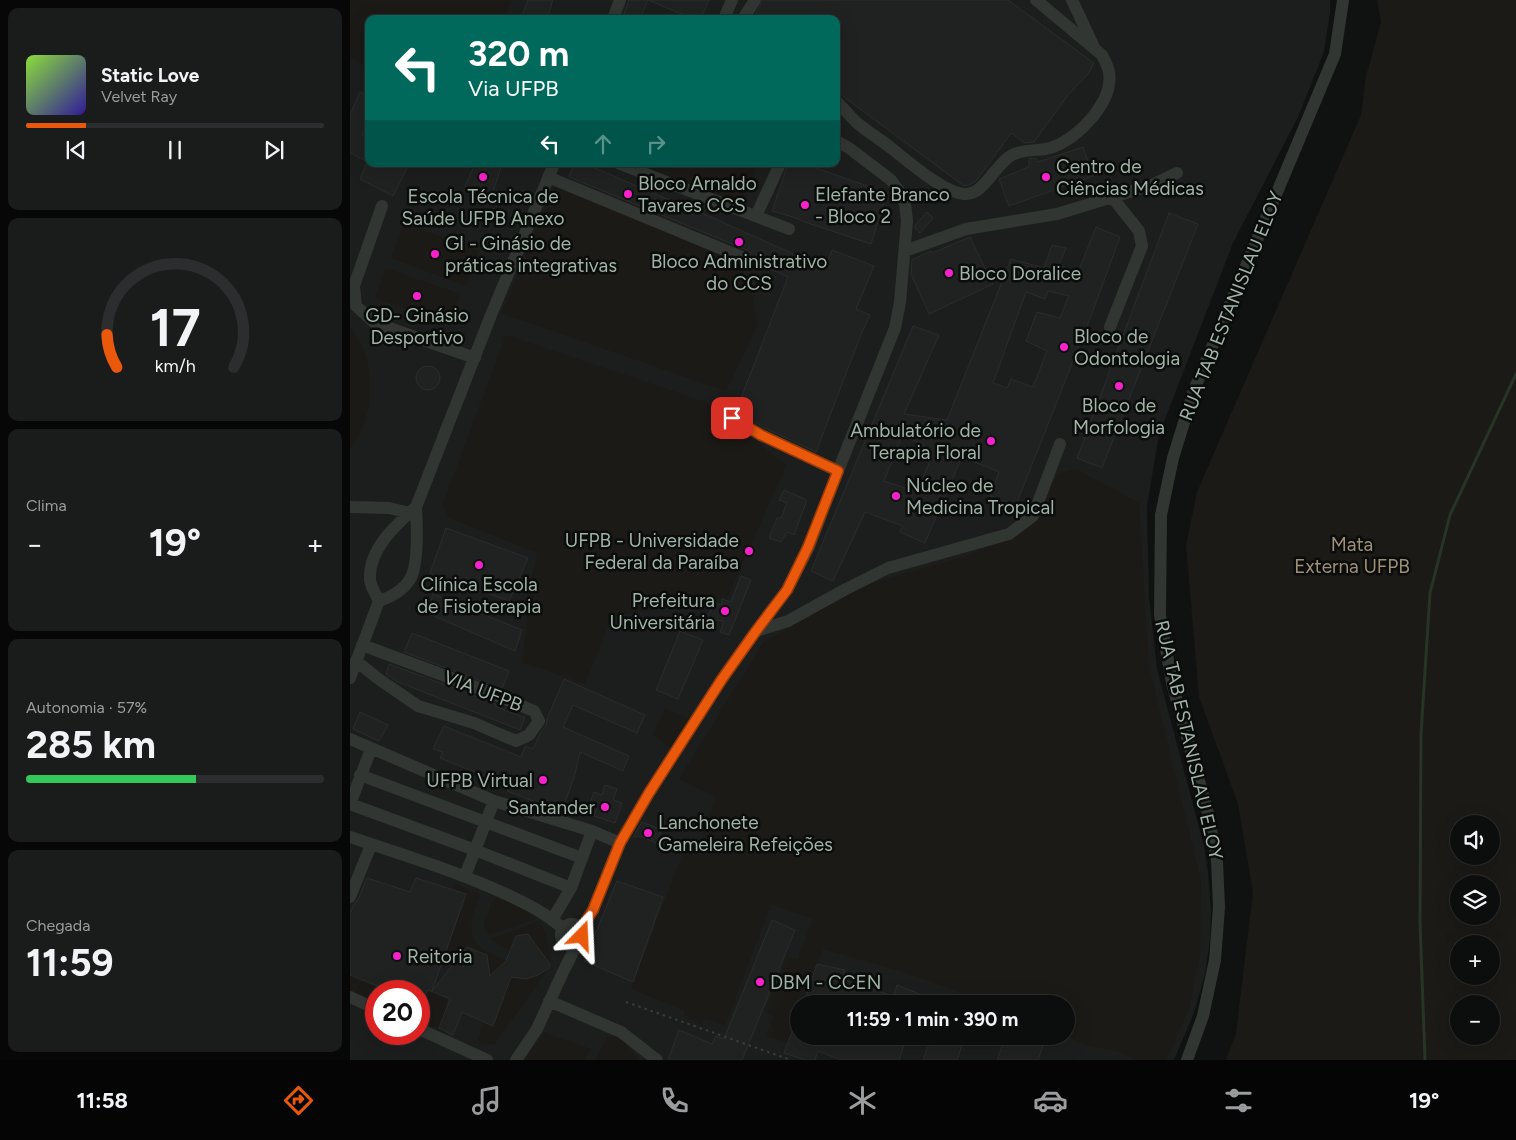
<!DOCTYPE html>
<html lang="pt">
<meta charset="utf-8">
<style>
:root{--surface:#0c0d0d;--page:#1a1b1b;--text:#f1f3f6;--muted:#9a9c9d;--line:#2c2d2e;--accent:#ea580c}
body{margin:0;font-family:Figtree,sans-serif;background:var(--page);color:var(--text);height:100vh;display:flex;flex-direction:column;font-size:19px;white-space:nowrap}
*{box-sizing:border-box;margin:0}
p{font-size:16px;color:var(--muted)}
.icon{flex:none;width:28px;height:28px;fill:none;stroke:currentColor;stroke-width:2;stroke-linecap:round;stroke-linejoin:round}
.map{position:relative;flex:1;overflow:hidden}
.sheet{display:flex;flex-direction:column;gap:8px;padding:8px;background:#070707;width:350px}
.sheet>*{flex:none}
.guide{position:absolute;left:15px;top:15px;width:475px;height:152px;border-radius:10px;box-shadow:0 5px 20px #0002,0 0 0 1px var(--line);background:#00695c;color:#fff;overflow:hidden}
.tools{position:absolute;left:1100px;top:815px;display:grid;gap:10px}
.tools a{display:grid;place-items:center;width:50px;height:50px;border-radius:50%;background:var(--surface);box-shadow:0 5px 20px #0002,0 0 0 1px var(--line);font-size:25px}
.speed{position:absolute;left:15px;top:980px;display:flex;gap:10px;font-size:25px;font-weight:700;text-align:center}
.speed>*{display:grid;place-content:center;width:65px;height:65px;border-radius:50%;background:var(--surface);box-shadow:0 5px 20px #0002,0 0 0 1px var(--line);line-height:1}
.speed .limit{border:8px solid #d22;background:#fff;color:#111}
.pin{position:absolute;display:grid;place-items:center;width:42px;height:42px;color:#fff;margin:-21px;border-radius:10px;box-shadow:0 2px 8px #0006}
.me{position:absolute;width:55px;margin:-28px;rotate:21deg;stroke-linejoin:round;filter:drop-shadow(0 0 4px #0008)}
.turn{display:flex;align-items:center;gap:18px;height:105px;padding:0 20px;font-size:22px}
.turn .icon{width:65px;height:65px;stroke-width:2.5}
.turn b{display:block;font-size:35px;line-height:42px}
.lanes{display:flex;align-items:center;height:48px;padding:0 20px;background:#0003;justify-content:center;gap:25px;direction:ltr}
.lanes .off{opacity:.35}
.big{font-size:38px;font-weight:700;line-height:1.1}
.sheet .widget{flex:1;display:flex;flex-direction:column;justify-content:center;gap:8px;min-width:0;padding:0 18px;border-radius:10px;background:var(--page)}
.sheet .dial{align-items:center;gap:0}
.dial svg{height:130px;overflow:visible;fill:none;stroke:var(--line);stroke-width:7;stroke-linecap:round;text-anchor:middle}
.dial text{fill:var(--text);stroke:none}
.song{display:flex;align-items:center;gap:15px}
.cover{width:60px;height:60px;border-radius:8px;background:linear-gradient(135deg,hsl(90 70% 55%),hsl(250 70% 35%))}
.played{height:5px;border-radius:2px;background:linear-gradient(90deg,var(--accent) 20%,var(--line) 20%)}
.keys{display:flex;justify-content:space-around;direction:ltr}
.heat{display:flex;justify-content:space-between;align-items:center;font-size:28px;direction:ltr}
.charge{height:8px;border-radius:4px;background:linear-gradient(90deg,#34c759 57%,var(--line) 0)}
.trip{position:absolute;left:440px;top:995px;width:285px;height:50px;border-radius:25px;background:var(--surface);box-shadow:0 5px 20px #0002,0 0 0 1px var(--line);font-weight:700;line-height:50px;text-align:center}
.dock{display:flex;height:80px;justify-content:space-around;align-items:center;background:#050505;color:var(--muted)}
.dock .icon{width:35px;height:35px}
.dock .on{color:var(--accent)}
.dock b{font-size:22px;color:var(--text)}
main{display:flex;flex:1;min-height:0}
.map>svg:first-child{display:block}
</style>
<main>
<section class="sheet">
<div class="widget">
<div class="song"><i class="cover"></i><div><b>Static Love</b><p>Velvet Ray</p></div></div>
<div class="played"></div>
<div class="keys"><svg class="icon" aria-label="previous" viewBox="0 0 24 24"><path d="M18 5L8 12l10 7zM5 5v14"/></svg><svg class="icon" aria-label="pause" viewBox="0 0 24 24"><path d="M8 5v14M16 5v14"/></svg><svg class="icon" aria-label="next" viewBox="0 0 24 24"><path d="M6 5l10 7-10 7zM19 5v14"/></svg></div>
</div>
<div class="widget dial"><svg viewBox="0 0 100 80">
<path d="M14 69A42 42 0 1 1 86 69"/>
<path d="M14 69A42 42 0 0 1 8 49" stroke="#ea580c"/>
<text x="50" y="56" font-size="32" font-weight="700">17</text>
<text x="50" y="72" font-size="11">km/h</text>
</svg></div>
<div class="widget"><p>Clima</p>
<div class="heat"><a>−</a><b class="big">19°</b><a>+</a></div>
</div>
<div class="widget"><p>Autonomia · 57%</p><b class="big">285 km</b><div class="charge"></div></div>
<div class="widget"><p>Chegada</p><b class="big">11:59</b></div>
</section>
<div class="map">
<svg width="1166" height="1060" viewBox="0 0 1166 1060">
<rect width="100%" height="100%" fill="#101111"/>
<!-- built -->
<path fill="#1c1e1d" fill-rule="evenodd" d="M0 0H980V12L974 52 948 117 883 243 809 435 797 506 799 597 807 669 854 846 858 872 861 911 860 939 855 974 844 1013 824 1060H0ZM19 19H486V164H19ZM26 991H69V1034H26ZM449 1004H716V1036H449Z"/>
<!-- green -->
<path fill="#1c1a16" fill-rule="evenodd" d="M0 0H162L154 19H19V69L0 57Z
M1027 0H1166V1060H876L886 1033 903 892 888 804 849 697 836 545 847 492 1011 115 1016 76 1031 22ZM1109 824H1141V856H1109ZM1109 884H1141V916H1109ZM1109 944H1141V976H1109ZM1109 1004H1141V1036H1109Z
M280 164H407L394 205Z
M206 185 375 252 399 280 408 324 376 391 151 313Z
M54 223 129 251 116 286 41 258Z
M35 268 110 294 100 324 25 298Z
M0 327C29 363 26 413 0 449Z
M156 335 356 402 436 465 378 597 262 616 235 684 172 662 177 625 175 603 188 553 99 518 93 504Z
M726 469 789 503 799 666 851 880 850 957 839 1009 816 1060H785L770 1052 739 1046 716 1036V1004H641L557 973 473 949 453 1004H449V1015L439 1043 416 1036 423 1016 415 1012 437 957 448 960 463 919 421 904 375 1026 355 1018 352 1025 334 1015V1010L281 989 332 856 350 843 366 797 329 779 413 643 511 586 620 555 677 529 708 474Z
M315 709 342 720 321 749 303 735Z
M105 884 130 895C124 912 114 931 129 946 135 953 148 957 156 961L145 972 141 978 122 972 138 961 137 955 117 947 116 967 94 957 116 895 103 888Z
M147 897 178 911 186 919 137 935 134 923 142 902Z
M189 921C199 935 198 948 200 964L178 934 160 951 140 939Z
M199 968 144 1045 127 1043 134 1022 143 1026 161 977C178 979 184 977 199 968Z
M0 975 35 989 40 981 66 991H26V1004L0 994Z
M78 990 100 999 89 1028 69 1021V992L75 995Z
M194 1033 241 1049 234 1060H175Z
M269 1036 289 1060H246L257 1037Z"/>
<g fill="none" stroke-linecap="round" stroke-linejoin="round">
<!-- stream -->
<path stroke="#263526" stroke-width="3" d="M1075 1060 1070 922 1071 734 1080 593 1100 515 1166 374"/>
</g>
<!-- building -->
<path fill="#202221" stroke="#2a2d2c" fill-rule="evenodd" d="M178 0H203L197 19H171Z
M279 0H359L351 19H332L334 15 298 0 290 19H272Z
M413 0H658L744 63 738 74 718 95 684 142 675 143 661 133 626 181 619 185 614 186 486 91V19H403Z
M10 92 19 96V120L12 135 19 139V162L0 153V115Z
M733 147 743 176 659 206 649 179 679 167V159L686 158 688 162Z
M16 164H59L43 196 10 179Z
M125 164H152L142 195 136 194 115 186Z
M224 164H236L342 210 343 209 448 256 449 254 476 266 482 250 524 266 506 309 520 315 510 337 466 452 415 428 386 411 438 277 402 261 401 253 397 250 219 177Z
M438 164H455L537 193 521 244 455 222 443 217 422 211Z
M577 212 583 218 570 233 565 228V225Z
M819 213 848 224 752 468 727 458Z
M746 227 770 237 744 308 666 505 640 496 649 472 612 457 575 543 550 532 553 526 515 512 483 581 461 571 563 326 589 335 554 414 597 420 661 259 694 268 702 245 716 248 709 265 728 272ZM698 291 719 296 710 318 687 312 676 341 697 351 683 387 661 379 657 388 643 383 676 292 695 299ZM552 436 574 444 571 451 582 456 567 492 534 481Z
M620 237 643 284 579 314 561 274 562 260 581 251 582 253Z
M66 378a12 12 0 1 1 24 0a12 12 0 1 1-24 0Z
M434 490 457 500 444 535 437 532 431 542 419 538 427 518H431L437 503 429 500Z
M96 528 178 558 159 601 80 573Z
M391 576 401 580 379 635 370 632 374 622 358 617 363 603 372 605V599L381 602Z
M83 594 172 630 165 651 77 613Z
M330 631 353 640 328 699 306 690Z
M62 633 159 671 152 689 54 652Z
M39 664 133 699 146 704 145 706 175 718 170 730 48 682 36 674Z
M214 679 295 715 287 733 223 705 213 727 279 756 273 771 230 752 224 778 211 813 178 799 157 791 159 786 90 758 93 752 83 749 94 726 171 757 175 746 183 749 190 734 196 725 197 719Z
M10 712 38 725 29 741 3 729Z
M255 785 267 789 263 800 272 803 265 823 244 816 247 807 239 805 244 792 252 795Z
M292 822 312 830 306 843 290 836 283 837Z
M17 878 60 892 66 878 116 894 82 991 105 962 114 967 113 952 117 947 137 955 140 976 156 961 166 936 178 934 200 964 199 968 188 975 176 979 161 977 143 1026 112 1012 103 1035 89 1028 100 999 78 990 75 995 40 981 35 989 0 975V913L4 904 8 900Z
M267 881 313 897 283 982 234 961Z
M422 920 445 930 392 1060H318L329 1030 362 1044 366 1036 374 1039Z
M467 964 495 970 492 979 543 996 547 985 572 995 569 1004H453Z
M447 1019H449V1036H557L549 1060H491L468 1051 465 1060H455L434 1053Z
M582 1036H615L607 1060H573Z
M656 1036H670L693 1045 688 1060H647Z"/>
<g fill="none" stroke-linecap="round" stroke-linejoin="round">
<!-- path -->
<path stroke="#373d38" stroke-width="2" stroke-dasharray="2.5 4" stroke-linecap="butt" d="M276 1002 441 1060"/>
<!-- minor -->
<path stroke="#313633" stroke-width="12" d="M722 0 743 45
M263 19 270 0
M374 19 382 0
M393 19 405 0
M486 101C493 108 500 116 507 123 518 132 530 139 541 148 558 161 594 193 614 194 634 196 645 164 662 155 675 148 691 152 703 147 729 138 764 101 759 72 758 66 755 61 752 55L686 0
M486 141 499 148 541 180 549 191 555 204 557 221 550 302 545 328 488 471
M270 164 439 229
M198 177 394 258
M32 206 4 286 6 306 25 323 125 358
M406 216 430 164
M555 251 616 229 707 214 802 185 827 173
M760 327 792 246 789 231 762 197
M0 507 39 508 64 514
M29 601C41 597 53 591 60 579 69 565 67 525 66 507L141 315 204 164
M406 631 438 621 496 589 538 568 659 534 683 516 710 444
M6 661 30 680 68 706 124 723 166 741 179 735 189 721 184 711 136 691 12 645
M0 678 29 601C26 595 21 587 20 580 18 549 46 525 66 507
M0 739 144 801 242 831 270 843
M10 775 232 858
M0 804 125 850 221 888
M0 804 21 749
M0 837C53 855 107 871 158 895 177 904 198 914 213 929
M115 876 144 801
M0 897 21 845
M202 920 221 888 242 831
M211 935a11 11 0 1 1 22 0a11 11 0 1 1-22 0Z
M231 929 243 910 270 843 299 793 372 679 406 631 437 590 459 547 488 471 411 435 382 418
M0 997 26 1009
M199 1001 271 1032 307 1060
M69 1029 137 1060
M166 1060 187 1029 213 972 227 944
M837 1060 853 1016 865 960 869 907 867 861 858 813 822 683 810 615 811 515 823 458 844 390 985 54 993 0"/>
</g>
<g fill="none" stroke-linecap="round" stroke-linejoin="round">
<!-- route casing -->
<g stroke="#983908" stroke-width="12">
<path id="route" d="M232 936 231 929 243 910 270 843 299 793 372 679 406 631 437 590 458 547 488 471 411 435 382 418"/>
</g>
<!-- route -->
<use href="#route" stroke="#ea580c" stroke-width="9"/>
</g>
<!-- markers -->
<g fill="#f821cb" stroke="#0b0c0c" stroke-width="2">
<circle cx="133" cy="177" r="5"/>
<circle cx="696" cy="177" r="5"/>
<circle cx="278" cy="194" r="5"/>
<circle cx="455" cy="205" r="5"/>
<circle cx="389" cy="242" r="5"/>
<circle cx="85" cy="254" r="5"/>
<circle cx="599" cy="273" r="5"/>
<circle cx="67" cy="296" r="5"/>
<circle cx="714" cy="347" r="5"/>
<circle cx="769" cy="386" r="5"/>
<circle cx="641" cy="441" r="5"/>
<circle cx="546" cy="496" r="5"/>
<circle cx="399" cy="551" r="5"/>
<circle cx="129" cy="565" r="5"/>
<circle cx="375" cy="611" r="5"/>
<circle cx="193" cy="780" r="5"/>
<circle cx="255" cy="807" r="5"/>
<circle cx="298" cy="833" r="5"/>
<circle cx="47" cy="956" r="5"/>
<circle cx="410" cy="982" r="5"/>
</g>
<g text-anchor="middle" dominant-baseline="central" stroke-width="5" stroke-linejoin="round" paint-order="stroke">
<!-- poi labels -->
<g font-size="19" fill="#a0b3a5" stroke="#0b0c0c" text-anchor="start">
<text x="706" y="166">Centro de<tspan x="706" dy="22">Ciências Médicas</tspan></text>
<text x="288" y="183">Bloco Arnaldo<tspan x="288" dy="22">Tavares CCS</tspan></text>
<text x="465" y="194">Elefante Branco<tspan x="465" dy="22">- Bloco 2</tspan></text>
<text x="133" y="196" text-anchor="middle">Escola Técnica de<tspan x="133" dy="22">Saúde UFPB Anexo</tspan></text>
<text x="95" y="243">GI - Ginásio de<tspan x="95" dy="22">práticas integrativas</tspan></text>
<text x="389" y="261" text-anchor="middle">Bloco Administrativo<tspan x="389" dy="22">do CCS</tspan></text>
<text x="609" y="273">Bloco Doralice</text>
<text x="67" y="315" text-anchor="middle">GD- Ginásio<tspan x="67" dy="22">Desportivo</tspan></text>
<text x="724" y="336">Bloco de<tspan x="724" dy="22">Odontologia</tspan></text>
<text x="769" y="405" text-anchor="middle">Bloco de<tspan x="769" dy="22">Morfologia</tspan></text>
<text x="631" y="430" text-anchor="end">Ambulatório de<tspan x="631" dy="22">Terapia Floral</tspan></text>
<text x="556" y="485">Núcleo de<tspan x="556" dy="22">Medicina Tropical</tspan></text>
<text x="389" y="540" text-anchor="end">UFPB - Universidade<tspan x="389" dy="22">Federal da Paraíba</tspan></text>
<text x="129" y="584" text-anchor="middle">Clínica Escola<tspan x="129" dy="22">de Fisioterapia</tspan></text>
<text x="365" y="600" text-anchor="end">Prefeitura<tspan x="365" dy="22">Universitária</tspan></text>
<text x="183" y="780" text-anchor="end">UFPB Virtual</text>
<text x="245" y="807" text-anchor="end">Santander</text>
<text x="308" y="822">Lanchonete<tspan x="308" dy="22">Gameleira Refeições</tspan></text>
<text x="57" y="956">Reitoria</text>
<text x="420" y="982">DBM - CCEN</text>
</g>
<!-- street labels -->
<g font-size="19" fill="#a0b3a5" stroke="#0b0c0c">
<text transform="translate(881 306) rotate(-68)">RUA TAB ESTANISLAU ELOY</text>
<text transform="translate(133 691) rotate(21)">VIA UFPB</text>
<text transform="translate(839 740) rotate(77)">RUA TAB ESTANISLAU ELOY</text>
</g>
<!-- park labels -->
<g font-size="19" fill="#9f8f76" stroke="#0b0c0c">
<text x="1002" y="544">Mata<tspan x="1002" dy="22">Externa UFPB</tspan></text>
</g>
</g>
</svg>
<div class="tools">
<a><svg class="icon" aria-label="sound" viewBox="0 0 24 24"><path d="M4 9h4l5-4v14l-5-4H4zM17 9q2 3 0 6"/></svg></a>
<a><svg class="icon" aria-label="layers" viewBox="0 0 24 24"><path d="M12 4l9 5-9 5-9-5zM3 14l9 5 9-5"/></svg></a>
<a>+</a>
<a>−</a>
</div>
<div class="speed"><div class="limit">20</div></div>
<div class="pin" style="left:382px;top:418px;background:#d93025"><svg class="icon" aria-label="arrive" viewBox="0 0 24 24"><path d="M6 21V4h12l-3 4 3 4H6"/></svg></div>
<svg class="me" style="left:232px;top:936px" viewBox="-20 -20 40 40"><path d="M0-17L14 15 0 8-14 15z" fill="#ea580c" stroke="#fff" stroke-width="4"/></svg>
<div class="trip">11:59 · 1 min · 390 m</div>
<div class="guide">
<div class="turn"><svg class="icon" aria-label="left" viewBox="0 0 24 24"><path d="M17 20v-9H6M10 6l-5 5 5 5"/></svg><div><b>320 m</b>Via UFPB</div></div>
<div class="lanes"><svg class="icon" aria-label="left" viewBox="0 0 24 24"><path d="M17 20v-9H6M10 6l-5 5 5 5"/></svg><svg class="icon off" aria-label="ahead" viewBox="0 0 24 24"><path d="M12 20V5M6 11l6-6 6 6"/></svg><svg class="icon off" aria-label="right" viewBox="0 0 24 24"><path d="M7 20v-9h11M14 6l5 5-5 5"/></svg></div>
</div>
</div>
</main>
<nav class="dock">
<b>11:58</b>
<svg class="icon on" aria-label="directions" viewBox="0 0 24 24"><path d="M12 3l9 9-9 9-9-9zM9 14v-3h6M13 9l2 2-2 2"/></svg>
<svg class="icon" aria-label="music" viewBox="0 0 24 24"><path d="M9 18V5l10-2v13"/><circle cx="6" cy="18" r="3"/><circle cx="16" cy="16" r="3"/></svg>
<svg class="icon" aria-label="phone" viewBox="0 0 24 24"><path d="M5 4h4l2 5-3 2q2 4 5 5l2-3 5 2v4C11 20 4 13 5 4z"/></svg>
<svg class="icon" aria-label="climate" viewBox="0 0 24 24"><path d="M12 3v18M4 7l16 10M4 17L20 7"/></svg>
<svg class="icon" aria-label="car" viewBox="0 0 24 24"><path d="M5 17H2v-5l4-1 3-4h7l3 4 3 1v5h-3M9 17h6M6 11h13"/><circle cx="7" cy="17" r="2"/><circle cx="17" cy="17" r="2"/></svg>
<svg class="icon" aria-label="filters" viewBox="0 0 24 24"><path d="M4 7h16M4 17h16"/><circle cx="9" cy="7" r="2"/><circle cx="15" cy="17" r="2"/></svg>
<b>19°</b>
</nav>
